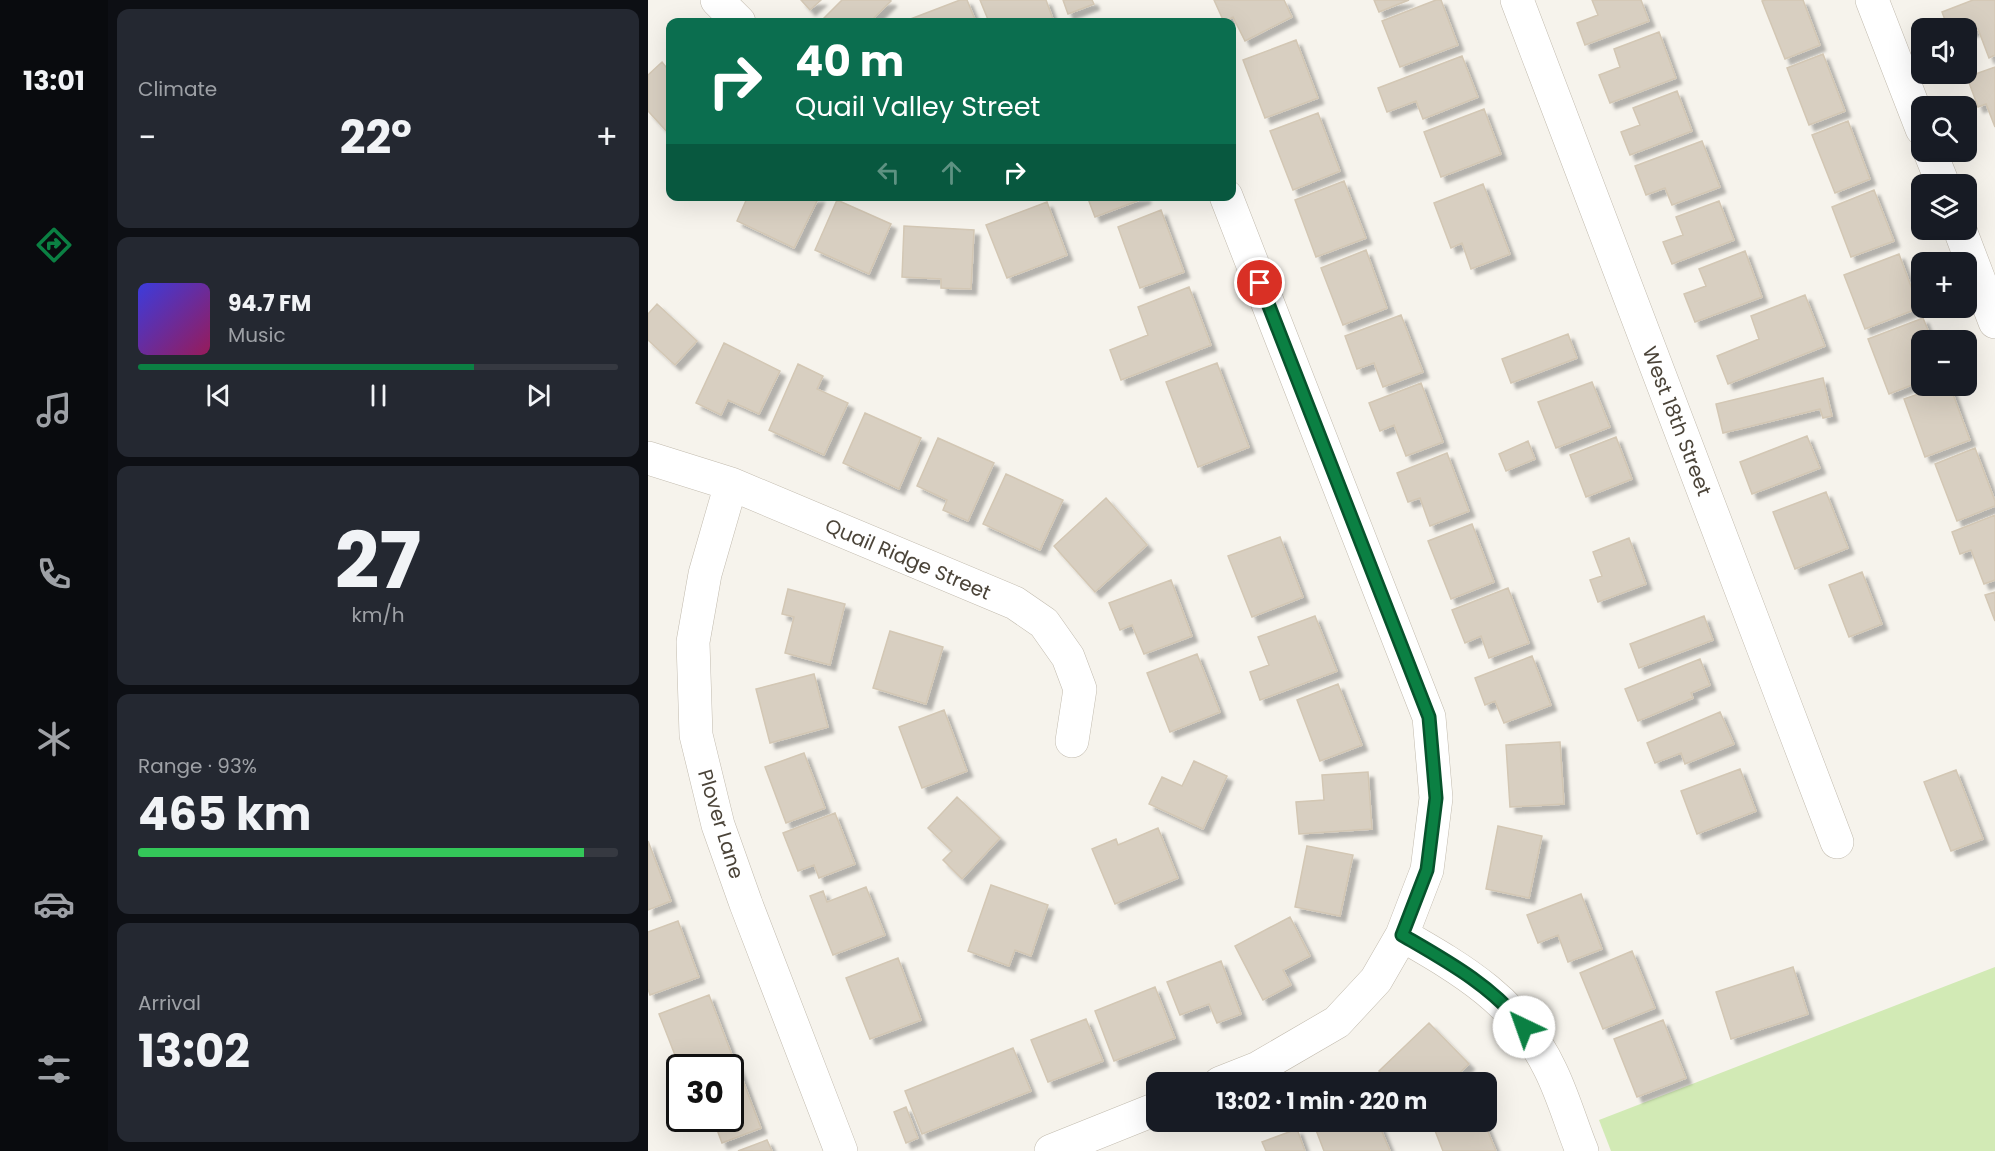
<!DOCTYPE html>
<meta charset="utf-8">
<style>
:root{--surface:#171b24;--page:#242831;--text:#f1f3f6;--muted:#9ea1a6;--line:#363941;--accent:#0b8043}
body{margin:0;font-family:Poppins,sans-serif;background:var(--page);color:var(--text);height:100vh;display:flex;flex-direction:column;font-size:22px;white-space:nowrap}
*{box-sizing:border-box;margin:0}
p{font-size:20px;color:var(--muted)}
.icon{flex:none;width:33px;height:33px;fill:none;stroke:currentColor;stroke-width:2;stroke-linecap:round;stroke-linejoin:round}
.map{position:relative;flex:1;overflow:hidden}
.panel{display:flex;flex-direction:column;gap:9px;padding:9px;background:#0d0f14;width:540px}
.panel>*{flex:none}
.hud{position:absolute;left:18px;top:18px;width:570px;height:183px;border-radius:12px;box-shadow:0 6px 24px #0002;background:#0b6e4f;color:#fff;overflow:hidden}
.buttons{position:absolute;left:1263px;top:18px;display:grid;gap:12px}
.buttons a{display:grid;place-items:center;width:66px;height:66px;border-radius:12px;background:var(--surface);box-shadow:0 6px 24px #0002;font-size:30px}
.speed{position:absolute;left:18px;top:1054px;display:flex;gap:12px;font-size:30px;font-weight:700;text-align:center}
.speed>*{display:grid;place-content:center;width:78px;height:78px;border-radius:50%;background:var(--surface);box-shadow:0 6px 24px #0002;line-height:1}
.speed .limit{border:3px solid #111;border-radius:9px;background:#fff;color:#111}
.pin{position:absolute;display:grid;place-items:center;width:51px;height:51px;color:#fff;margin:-26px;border:3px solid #fff;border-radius:50%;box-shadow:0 2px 6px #0007}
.me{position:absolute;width:66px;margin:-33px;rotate:318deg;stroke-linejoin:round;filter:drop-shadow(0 0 4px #0008)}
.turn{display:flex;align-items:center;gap:21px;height:126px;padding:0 30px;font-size:27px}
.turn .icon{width:78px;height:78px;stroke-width:2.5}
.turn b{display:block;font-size:42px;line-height:51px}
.lanes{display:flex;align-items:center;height:57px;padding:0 30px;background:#0003;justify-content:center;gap:30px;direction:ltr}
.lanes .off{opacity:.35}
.big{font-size:45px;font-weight:700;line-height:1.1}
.panel .card{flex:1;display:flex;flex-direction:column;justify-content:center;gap:9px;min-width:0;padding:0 21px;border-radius:12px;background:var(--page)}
.panel .dial{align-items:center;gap:0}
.dial b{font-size:78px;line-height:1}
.song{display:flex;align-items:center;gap:18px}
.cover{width:72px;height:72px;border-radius:9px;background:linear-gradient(135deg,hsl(240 70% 55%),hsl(330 70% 35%))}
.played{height:6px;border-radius:3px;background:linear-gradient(90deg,var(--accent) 70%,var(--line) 70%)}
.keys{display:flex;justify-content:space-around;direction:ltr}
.heat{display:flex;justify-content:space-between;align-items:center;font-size:33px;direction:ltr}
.charge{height:9px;border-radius:4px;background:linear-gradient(90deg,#34c759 93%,var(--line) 0)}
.trip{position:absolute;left:498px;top:1072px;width:351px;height:60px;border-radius:12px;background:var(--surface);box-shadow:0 6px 24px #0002;font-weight:700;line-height:60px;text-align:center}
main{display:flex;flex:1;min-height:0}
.dock{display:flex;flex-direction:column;width:108px;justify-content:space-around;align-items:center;background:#090b0e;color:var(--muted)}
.dock .icon{width:42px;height:42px}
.dock .on{color:var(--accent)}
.dock b{font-size:27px;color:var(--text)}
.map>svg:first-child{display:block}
</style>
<main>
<nav class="dock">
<b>13:01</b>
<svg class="icon on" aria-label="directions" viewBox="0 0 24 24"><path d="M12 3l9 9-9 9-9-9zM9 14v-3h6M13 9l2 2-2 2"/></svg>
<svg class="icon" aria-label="music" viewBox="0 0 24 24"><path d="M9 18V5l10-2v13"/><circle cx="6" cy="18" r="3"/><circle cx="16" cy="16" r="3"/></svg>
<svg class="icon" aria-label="phone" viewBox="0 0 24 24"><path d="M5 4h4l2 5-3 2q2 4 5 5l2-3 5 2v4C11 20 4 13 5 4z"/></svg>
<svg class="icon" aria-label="climate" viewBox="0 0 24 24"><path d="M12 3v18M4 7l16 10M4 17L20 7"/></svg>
<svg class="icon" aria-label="car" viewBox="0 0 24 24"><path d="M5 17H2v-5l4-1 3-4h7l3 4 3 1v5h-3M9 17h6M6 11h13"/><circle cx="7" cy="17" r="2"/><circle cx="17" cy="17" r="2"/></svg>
<svg class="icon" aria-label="filters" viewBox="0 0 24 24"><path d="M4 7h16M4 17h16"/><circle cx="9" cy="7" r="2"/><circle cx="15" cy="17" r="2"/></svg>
</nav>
<section class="panel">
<div class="card"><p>Climate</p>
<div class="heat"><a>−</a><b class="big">22°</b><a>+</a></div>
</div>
<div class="card">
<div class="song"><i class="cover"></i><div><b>94.7 FM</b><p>Music</p></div></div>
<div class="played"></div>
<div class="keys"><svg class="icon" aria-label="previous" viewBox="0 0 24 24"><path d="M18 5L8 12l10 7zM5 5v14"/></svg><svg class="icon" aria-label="pause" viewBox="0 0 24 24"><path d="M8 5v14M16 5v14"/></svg><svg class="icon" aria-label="next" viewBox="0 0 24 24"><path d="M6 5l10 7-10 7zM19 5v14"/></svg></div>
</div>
<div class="card dial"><b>27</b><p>km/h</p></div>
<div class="card"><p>Range · 93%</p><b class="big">465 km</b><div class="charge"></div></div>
<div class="card"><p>Arrival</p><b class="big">13:02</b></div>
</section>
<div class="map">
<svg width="1347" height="1151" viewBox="0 0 1347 1151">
<defs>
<filter id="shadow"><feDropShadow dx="5.5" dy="5.5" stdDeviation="1.5" flood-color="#0004"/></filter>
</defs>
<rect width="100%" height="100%" fill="#f6f3ec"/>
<!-- green -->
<path fill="#d2eab5" d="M1347 967V1151H963L951 1120Z"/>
<!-- building -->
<path fill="#d8cfc1" stroke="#d3c7b4" stroke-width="1.5" filter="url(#shadow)" d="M153 0H173L162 10Z
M194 0H241L243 1 226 18 230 22H176L174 20Z
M312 0H319L328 22H261L260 20Z
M332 0H398L406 22H341Z
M415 0H444L446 4 420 14Z
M566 0H636L644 17 597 41 585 17 576 22Z
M726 0H761L731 12Z
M788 0H793L810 45 752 67 734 21Z
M944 0H993L1001 21 937 45 929 23 950 15Z
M1117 0H1155L1172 45 1137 59 1114 1Z
M1325 0H1347V55L1341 58 1330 29 1318 33V28H1300L1294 12Z
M1011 32 1028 78 962 103 951 75 972 67 966 49Z
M648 40 670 98 617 118 595 60Z
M1175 54 1197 111 1161 125 1139 68Z
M814 56 830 97 775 119 768 101 739 112 730 88Z
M14 62 22 72V135L0 111V75Z
M1347 67V127L1338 104 1330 107 1319 77Z
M1029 91 1044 131 982 155 973 132 992 125 985 108Z
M836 109 853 154 793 177 776 132Z
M670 113 692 171 645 190 622 131Z
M1200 121 1222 179 1187 193 1164 135Z
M1054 141 1072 187 1024 205 1017 188 998 195 987 166Z
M696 181 718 238 668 257 647 200Z
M835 184 862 254 823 269 814 243 803 248 786 203Z
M1226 190 1246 241 1203 257 1184 207Z
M100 196 139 198 171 197 146 248 89 221Z
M439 196H497V198L447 217Z
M189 200 243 224 221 274 167 250Z
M1071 201 1086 240 1024 264 1015 242 1035 235 1028 217Z
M399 202 419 255 359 278 338 225Z
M513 210 536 272 492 288 470 227Z
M256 226 326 230 323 289 293 288V279L254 277Z
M718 250 739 308 695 325 673 268Z
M1097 251 1114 297 1047 322 1036 294 1058 286 1051 269Z
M1251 254 1271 308 1217 329 1196 275Z
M541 287 563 345 473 380 462 350 500 335 490 307Z
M1157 295 1177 346 1080 384 1069 356 1111 339 1103 316Z
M9 304 49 341 27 365 0 340V314Z
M753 315 775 372 735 387 726 363 709 369 697 336Z
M1275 318 1284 340H1274V381L1241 394 1220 339Z
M920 334 929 358 863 383 854 359Z
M76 343 132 371 111 414 80 400 73 415 48 403Z
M569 363 601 447 550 467 518 382Z
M150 364 175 376 169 389 200 403 176 455 121 430Z
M1175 378 1184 416 1175 418 1172 409 1075 433 1068 404Z
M944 382 962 427 908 448 890 402Z
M773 383 795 442 758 456 746 425 732 431 721 403Z
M1293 386H1302L1322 440 1277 457 1256 399Z
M217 413 273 438 251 489 195 463Z
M1159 436 1172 468 1104 494 1092 462Z
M968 437 984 479 938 497 922 455Z
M290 438 346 463 320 521 295 510 299 500 269 486Z
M880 441 887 459 858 471 851 454Z
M1327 448 1347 501V506L1309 521 1287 464Z
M799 453 821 511 782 526 772 498 760 502 749 473Z
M358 474 415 500 392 550 335 524Z
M1178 492 1200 548 1147 569 1125 512Z
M458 498 499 545 447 592 406 546Z
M1347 515V580L1336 584 1323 550 1312 554 1304 532Z
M824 524 846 582 803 599 780 541Z
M632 537 655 597 604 617 580 556Z
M981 538 998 584 950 602 942 580 954 576 945 552Z
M1214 572 1234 624 1201 637 1181 585Z
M523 580 544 636 496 654 484 625 472 630 461 603Z
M860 588 881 643 841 658 833 636 817 643 804 610Z
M140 589 197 604 182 665 137 653 146 617 134 614Z
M1347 592V621L1337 595Z
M667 616 689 671 612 700 602 672 621 665 610 637Z
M1056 616 1065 640 991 668 982 644Z
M242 631 295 647 278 704 225 688Z
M549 654 572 712 522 732 499 673Z
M884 656 903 705 856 723 847 701 837 705 827 678Z
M1052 659 1062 685 1043 693 1045 698 990 721 977 689Z
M166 674 180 727 122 743 108 689Z
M690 684 714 745 672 761 649 700Z
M296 710 319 771 274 788 251 727Z
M1072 712 1086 744 1037 764 1033 753 1007 763 999 743Z
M912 742 916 804 862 807 858 745Z
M156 753 177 808 138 823 117 767Z
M546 761 579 776 555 829 501 804 514 777 534 786Z
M1092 769 1108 811 1049 834 1033 791Z
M1308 770 1335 839 1303 851 1276 782Z
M720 772 724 829 651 834 648 802 676 800 674 775Z
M309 797 352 838 314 879 295 860 304 851 280 828Z
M187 813 207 864 171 878 166 865 150 871 135 833Z
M850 826 894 836 881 898 838 889Z
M510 828 530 878 467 904 444 849 468 839 470 845Z
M0 841 23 901 0 910Z
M659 846 705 855 692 916 647 907Z
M343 885 400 905 383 956 367 950 361 966 320 951Z
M218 887 237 935 185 955 162 896 175 891 179 902Z
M933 894 954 949 920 962 910 935 890 943 879 915Z
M642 917 662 956 635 970 643 985 615 1000 587 946Z
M30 921 51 977 2 995 0 989V932Z
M984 951 1007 1008 955 1029 932 973Z
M250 958 273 1020 222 1039 198 978Z
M573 961 593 1014 569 1023 561 1004 532 1015 519 982Z
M1145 967 1160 1014 1083 1039 1068 992Z
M507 987 527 1038 466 1061 447 1011Z
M61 995 84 1055 50 1068H32L11 1014Z
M438 1019 455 1061 400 1082 383 1040Z
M1015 1020 1038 1078 989 1097 966 1039Z
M781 1023 821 1064 801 1083H780L774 1078 769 1083H743L731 1071Z
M365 1048 383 1091 274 1134 257 1091Z
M89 1065 113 1128 74 1143 65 1119H82V1068Z
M258 1107 270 1138 258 1143 246 1112Z
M665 1122H730L742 1151H676Z
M785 1122H836L848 1151H795L784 1123Z
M649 1129 657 1151H618L614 1142Z
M119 1140 124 1151H90Z"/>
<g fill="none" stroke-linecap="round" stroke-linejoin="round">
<!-- minor casing -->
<g stroke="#c2bbae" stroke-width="34">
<path id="minor" d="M69 0 91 22
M869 0 1189 842
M1224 0 1274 129
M1282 152 1295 184
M1312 230 1347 322
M0 458 83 484 367 603 396 623 420 657 432 689 424 741
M83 484 57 574 45 642 48 735 70 825 98 904 193 1151
M754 935C815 970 870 1002 902 1069 915 1095 923 1124 934 1151
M572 1083 610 1068 689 1022 728 980 754 935 779 870 788 798 781 717 578 196
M403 1151 508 1109"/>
</g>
<!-- minor -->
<use href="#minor" stroke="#fff" stroke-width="33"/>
</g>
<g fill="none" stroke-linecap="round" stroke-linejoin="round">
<!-- route casing -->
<g stroke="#07532c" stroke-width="15">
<path id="route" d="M612 283 781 717 788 798 779 870 754 935C797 960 845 986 876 1027"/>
</g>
<!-- route -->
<use href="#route" stroke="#0b8043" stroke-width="10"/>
</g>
<g text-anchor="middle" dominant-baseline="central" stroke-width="6" stroke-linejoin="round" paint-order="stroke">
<!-- street labels -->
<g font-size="20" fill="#4b4439" stroke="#fff">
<text transform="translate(1029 421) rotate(69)">West 18th Street</text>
<text transform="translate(260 559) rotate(23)">Quail Ridge Street</text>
<text transform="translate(73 824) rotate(73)">Plover Lane</text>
</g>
</g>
</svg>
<div class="buttons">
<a><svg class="icon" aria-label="sound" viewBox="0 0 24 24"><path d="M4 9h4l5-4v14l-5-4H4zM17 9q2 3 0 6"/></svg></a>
<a><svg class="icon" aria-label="search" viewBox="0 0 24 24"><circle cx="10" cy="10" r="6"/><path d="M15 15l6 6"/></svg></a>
<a><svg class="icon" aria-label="layers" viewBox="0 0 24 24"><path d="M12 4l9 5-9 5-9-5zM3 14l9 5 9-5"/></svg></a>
<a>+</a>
<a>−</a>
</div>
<div class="speed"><div class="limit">30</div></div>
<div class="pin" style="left:612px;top:283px;background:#d93025"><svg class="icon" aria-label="arrive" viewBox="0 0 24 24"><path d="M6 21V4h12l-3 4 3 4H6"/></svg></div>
<svg class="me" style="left:876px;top:1027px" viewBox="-20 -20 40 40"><circle r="19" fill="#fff"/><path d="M0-13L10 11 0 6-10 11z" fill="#0b8043"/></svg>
<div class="trip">13:02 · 1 min · 220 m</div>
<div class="hud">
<div class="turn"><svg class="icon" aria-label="right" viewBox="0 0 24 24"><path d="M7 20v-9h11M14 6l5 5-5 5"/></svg><div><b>40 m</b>Quail Valley Street</div></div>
<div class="lanes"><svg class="icon off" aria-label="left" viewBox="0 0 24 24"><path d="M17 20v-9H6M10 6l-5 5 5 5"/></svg><svg class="icon off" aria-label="ahead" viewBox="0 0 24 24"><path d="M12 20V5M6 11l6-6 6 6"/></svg><svg class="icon" aria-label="right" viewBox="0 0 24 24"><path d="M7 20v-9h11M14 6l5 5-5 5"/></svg></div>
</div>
</div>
</main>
